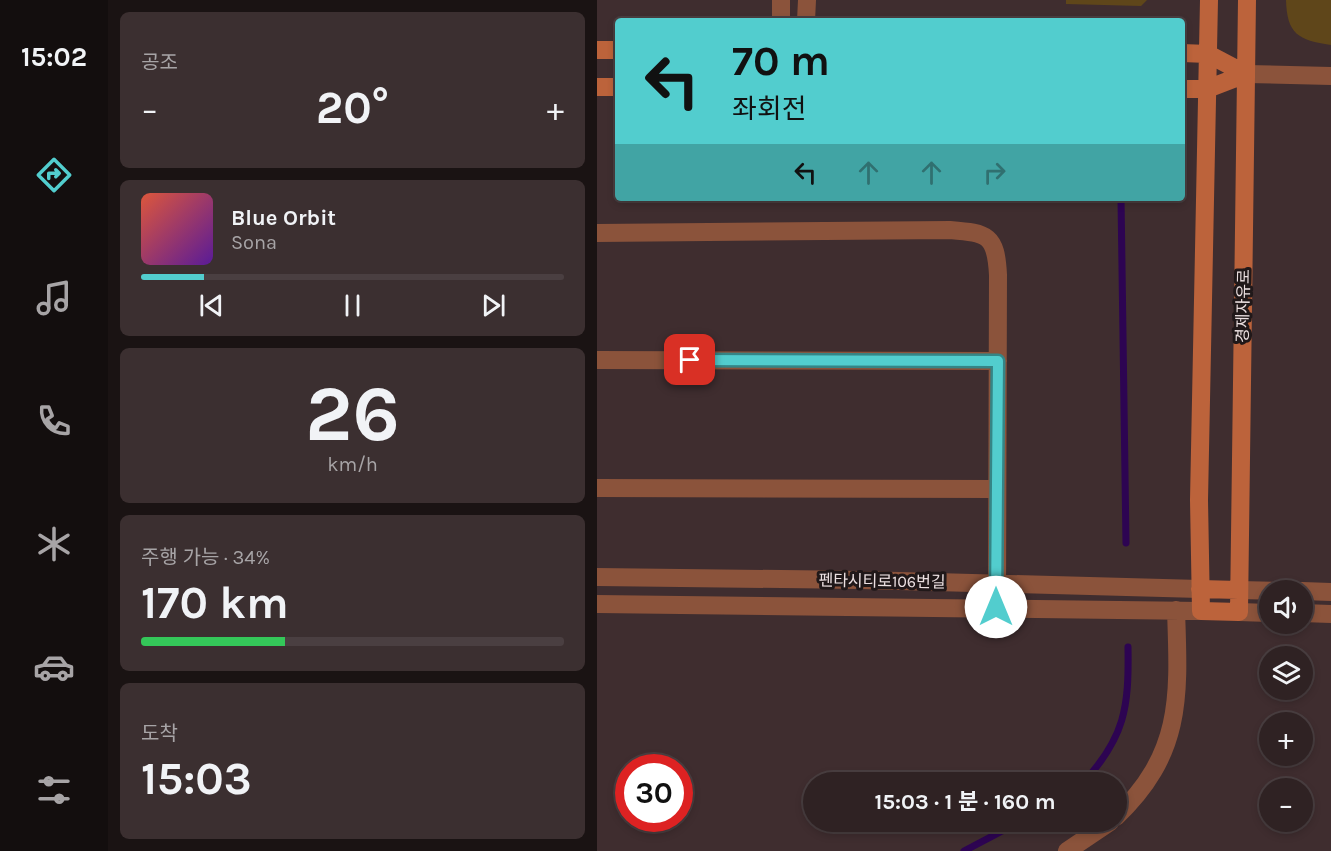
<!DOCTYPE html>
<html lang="ko">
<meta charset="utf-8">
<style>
:root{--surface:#2f2223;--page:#3b2f30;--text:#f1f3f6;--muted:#a7a4a6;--line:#4a3f41;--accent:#52cdce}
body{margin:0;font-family:Karla,"Noto Sans KR",sans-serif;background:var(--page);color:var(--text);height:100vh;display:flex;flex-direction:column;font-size:22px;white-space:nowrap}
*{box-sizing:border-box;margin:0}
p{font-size:20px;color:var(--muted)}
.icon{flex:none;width:33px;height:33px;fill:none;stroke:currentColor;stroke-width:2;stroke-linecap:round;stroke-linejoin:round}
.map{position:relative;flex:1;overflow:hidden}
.sheet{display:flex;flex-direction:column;gap:12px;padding:12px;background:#1a1313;width:489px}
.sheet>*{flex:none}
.top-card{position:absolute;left:18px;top:18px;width:570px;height:183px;border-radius:6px;box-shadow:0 3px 9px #0003,0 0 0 2px var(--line);background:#52cdce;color:#111;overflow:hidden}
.buttons{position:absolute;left:662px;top:580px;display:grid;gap:12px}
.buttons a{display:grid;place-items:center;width:54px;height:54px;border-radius:50%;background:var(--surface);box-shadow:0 3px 9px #0003,0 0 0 2px var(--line);font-size:30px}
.speed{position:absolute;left:18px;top:754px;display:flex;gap:12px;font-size:30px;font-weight:700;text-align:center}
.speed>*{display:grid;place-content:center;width:78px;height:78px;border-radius:50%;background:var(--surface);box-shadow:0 3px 9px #0003,0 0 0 2px var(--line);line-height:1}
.speed .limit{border:9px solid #d22;background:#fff;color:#111}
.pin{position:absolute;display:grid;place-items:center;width:51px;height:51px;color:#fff;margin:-26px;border-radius:12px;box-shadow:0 3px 9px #0006}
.me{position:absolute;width:66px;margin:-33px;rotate:0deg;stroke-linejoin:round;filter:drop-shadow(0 0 4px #0008)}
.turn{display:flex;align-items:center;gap:21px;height:126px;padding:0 18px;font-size:27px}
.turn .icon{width:78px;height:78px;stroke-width:2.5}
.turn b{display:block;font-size:42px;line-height:51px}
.lanes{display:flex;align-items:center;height:57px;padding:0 18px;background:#0003;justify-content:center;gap:30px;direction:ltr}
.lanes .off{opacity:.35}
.big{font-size:45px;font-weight:700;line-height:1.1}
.sheet .tile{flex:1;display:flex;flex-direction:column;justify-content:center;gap:9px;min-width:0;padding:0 21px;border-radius:9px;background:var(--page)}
.sheet .dial{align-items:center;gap:0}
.dial b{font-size:78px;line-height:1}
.song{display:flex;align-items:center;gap:18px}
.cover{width:72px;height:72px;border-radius:9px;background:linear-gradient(135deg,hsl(10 70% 55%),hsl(270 70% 35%))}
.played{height:6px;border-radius:3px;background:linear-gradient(90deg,var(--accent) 15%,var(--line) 15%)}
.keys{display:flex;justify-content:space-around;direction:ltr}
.heat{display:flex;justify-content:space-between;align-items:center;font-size:33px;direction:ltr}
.charge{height:9px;border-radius:4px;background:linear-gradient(90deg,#34c759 34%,var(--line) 0)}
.trip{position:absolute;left:206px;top:772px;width:324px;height:60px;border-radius:30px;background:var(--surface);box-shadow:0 3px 9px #0003,0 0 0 2px var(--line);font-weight:700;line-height:60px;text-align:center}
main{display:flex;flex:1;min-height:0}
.tab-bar{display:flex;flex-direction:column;width:108px;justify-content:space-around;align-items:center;background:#130e0e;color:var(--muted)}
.tab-bar .icon{width:42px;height:42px}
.tab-bar .selected{color:var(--accent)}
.tab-bar b{font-size:27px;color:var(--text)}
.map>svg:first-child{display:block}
</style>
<main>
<nav class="tab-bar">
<b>15:02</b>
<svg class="icon selected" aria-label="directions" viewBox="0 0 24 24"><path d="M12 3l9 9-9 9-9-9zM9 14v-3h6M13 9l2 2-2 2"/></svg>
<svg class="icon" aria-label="music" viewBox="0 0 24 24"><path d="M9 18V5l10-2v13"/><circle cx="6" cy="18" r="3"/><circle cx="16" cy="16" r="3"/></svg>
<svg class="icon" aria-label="phone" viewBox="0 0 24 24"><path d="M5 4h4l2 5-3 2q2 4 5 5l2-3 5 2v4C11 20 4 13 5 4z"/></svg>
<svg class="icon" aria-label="climate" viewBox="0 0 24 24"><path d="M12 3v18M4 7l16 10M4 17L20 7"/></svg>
<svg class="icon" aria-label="car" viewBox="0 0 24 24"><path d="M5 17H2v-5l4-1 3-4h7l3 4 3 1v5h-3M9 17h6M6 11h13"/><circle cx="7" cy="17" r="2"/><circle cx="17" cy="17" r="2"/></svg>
<svg class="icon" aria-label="filters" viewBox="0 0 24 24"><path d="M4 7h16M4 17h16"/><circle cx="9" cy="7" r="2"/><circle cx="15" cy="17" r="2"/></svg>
</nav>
<section class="sheet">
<div class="tile"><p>공조</p>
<div class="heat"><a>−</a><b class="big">20°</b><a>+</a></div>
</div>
<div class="tile">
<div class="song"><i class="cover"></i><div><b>Blue Orbit</b><p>Sona</p></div></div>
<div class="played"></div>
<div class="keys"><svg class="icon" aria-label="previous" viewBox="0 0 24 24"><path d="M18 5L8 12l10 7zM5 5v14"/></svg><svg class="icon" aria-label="pause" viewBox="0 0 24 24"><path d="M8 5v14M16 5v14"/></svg><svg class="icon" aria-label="next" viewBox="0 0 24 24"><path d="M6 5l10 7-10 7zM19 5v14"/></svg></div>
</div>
<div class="tile dial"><b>26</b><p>km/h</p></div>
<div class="tile"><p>주행 가능 · 34%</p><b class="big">170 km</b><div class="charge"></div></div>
<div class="tile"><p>도착</p><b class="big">15:03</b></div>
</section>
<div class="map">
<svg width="734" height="851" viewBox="0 0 734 851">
<rect width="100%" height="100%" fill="#3f2d2f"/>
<!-- green -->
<path fill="#5f461a" d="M469 0H550L544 6 469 4Z
M689 0H734V45C701 40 690 34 689 0Z"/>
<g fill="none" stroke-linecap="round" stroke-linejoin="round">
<!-- stream -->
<path stroke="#2d0452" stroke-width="7" d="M524 198 529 543
M486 783C528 737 532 708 531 647
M367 851 422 822"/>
<!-- street -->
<path stroke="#8b533b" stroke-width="18" d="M184 21V0
M209 21 210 0
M649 74 734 76
M0 233 353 230C391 233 399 235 401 275L400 607
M0 360 401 361
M0 488 400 489
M0 577 265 580 603 589
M642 590 686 591
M705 591 734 592
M0 604 604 611
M642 612 672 613
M705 613 734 614
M519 817C586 753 582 696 579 610
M470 851 513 822"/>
<!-- secondary -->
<path stroke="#bc633b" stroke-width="18" d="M612 0 602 500 604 611 642 612 650 0
M0 50H21
M585 53 611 54 649 74
M0 87H21
M585 89H610L649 74
M603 589 642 590"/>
</g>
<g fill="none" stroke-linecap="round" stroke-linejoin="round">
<!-- route casing -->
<g stroke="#358586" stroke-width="15">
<path id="route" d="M93 360 401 361 399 607"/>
</g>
<!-- route -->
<use href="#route" stroke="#52cdce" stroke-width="10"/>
</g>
<g text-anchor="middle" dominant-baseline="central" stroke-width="6" stroke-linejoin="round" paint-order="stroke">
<!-- street labels -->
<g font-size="16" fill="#ece0e1" stroke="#201819">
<text transform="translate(646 306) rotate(-89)">경제자유로</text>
<text transform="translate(285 581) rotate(1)">펜타시티로106번길</text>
</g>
</g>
</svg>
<div class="buttons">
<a><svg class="icon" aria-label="sound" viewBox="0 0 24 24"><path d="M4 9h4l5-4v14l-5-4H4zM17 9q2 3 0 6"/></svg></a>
<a><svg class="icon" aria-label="layers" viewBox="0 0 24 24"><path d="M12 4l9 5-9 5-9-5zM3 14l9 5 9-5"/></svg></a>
<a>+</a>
<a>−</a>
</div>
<div class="speed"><div class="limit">30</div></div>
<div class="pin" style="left:93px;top:360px;background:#d93025"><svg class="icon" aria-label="arrive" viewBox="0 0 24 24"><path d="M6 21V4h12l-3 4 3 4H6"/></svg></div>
<svg class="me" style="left:399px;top:607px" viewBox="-20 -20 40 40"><circle r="19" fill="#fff"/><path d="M0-13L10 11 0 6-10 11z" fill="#52cdce"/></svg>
<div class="trip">15:03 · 1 분 · 160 m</div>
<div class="top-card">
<div class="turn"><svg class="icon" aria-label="left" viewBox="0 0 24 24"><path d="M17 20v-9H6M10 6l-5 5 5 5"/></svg><div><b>70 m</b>좌회전</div></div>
<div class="lanes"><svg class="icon" aria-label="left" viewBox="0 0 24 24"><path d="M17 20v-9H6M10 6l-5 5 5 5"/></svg><svg class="icon off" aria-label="ahead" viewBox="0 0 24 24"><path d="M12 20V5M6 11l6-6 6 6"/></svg><svg class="icon off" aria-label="ahead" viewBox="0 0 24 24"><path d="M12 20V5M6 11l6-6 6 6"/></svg><svg class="icon off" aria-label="right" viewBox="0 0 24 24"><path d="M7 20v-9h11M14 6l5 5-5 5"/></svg></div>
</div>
</div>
</main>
